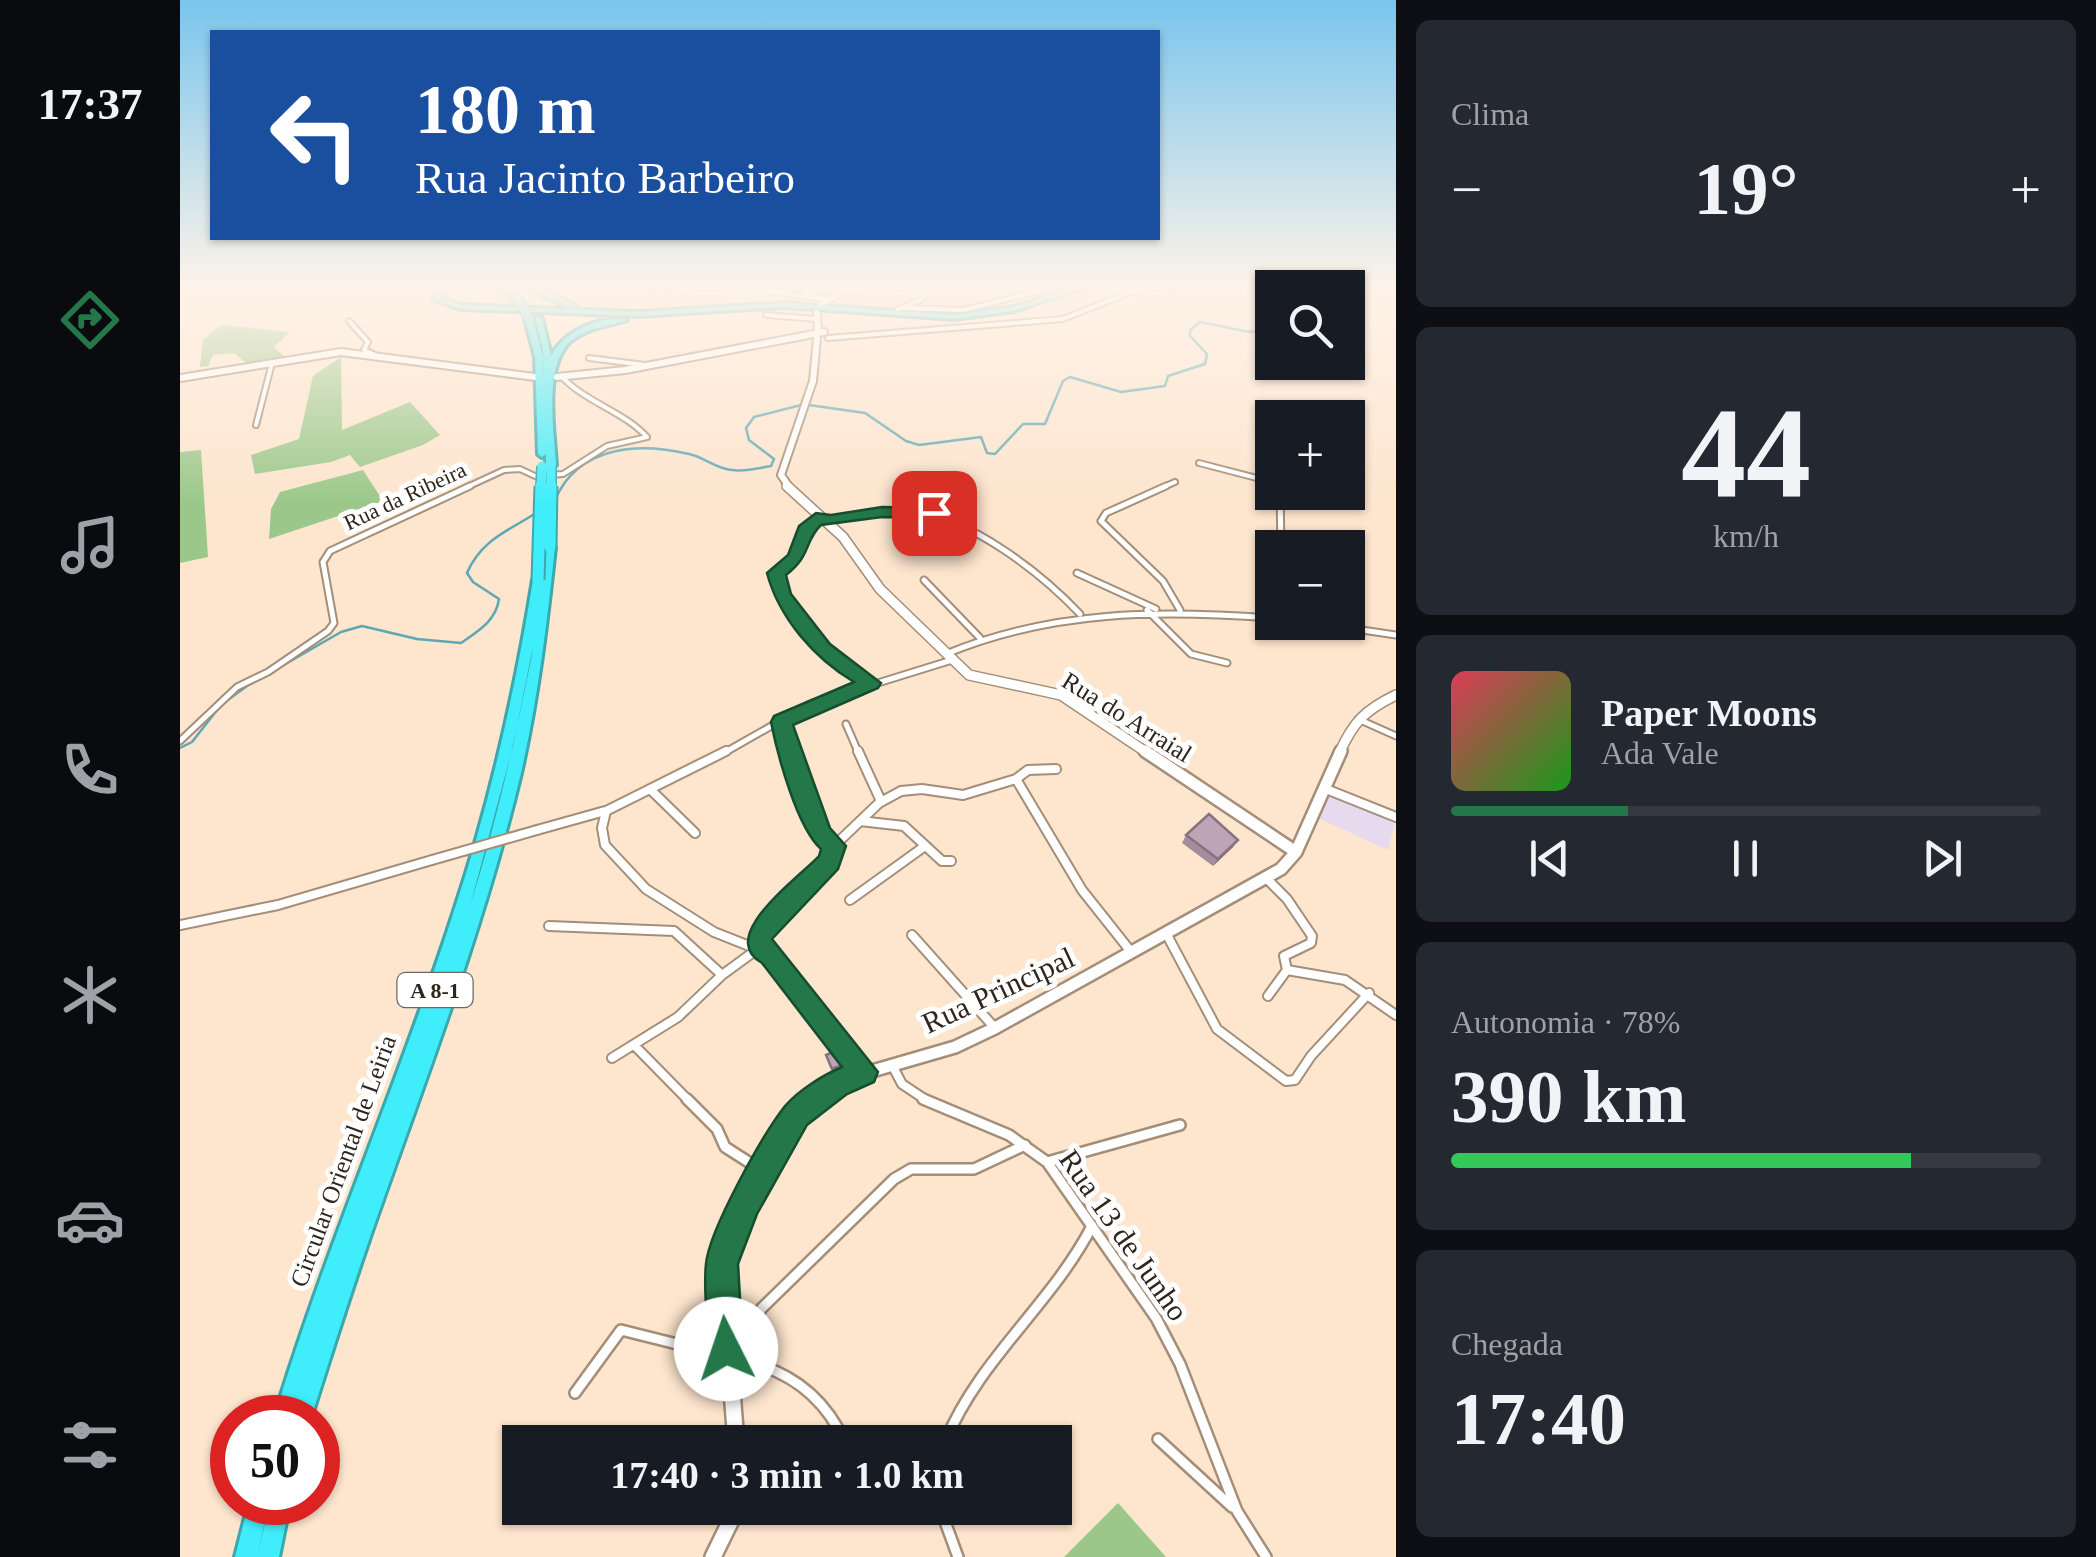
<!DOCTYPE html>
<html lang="pt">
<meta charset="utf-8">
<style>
:root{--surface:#171b24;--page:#242831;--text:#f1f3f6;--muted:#9ea1a6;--line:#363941;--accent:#247748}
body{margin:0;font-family:Georgia,serif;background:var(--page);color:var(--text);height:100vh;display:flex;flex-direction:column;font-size:38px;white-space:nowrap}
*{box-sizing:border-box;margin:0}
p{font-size:32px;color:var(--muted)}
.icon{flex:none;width:55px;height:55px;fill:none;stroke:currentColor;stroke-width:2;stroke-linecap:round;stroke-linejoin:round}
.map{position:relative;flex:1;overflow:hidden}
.drawer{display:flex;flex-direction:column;gap:20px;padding:20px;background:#0d0f14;width:700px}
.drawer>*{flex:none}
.banner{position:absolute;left:30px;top:30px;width:950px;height:210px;border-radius:0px;box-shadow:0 2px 8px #0004;background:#1a4fa0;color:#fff;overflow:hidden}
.fabs{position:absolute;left:1075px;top:270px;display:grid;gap:20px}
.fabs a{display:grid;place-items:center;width:110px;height:110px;border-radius:0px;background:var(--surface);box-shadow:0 2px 8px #0004;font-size:50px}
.speed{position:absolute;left:30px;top:1395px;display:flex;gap:20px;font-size:50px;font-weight:700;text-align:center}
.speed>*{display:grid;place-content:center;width:130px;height:130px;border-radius:50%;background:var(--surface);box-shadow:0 2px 8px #0004;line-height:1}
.speed .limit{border:15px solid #d22;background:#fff;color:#111}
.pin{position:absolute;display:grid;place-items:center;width:85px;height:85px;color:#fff;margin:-42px;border-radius:20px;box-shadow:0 5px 15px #0006}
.me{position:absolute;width:110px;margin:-55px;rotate:356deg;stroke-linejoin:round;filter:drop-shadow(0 0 8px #0008)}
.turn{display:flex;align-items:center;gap:35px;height:210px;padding:0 40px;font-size:45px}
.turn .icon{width:130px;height:130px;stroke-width:2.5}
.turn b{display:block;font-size:70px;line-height:85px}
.big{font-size:75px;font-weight:800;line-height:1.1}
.drawer .widget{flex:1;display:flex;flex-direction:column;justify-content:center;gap:15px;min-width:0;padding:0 35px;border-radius:15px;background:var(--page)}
.drawer .dial{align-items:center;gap:0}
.dial b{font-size:130px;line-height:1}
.song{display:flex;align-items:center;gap:30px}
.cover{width:120px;height:120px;border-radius:15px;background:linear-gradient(135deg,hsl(350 70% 55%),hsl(120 70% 35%))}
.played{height:10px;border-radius:5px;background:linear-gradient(90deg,var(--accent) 30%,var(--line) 30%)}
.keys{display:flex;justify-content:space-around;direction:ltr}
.heat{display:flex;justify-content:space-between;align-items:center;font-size:55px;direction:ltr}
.charge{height:15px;border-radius:8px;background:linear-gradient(90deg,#34c759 78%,var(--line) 0)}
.trip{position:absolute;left:322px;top:1425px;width:570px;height:100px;border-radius:0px;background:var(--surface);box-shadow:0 2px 8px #0004;font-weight:800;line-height:100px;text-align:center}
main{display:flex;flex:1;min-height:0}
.dock{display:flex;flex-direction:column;width:180px;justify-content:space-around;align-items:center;background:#090b0e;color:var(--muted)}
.dock .icon{width:70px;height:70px}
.dock .current{color:var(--accent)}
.dock b{font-size:45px;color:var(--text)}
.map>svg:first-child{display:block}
</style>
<main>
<nav class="dock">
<b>17:37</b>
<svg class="icon current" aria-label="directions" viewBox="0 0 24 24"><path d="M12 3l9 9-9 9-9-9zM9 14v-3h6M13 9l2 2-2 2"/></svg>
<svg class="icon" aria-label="music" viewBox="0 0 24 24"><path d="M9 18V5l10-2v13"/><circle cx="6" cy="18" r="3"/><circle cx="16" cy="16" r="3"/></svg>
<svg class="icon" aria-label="phone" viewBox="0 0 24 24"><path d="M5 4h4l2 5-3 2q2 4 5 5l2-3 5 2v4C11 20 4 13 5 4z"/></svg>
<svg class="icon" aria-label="climate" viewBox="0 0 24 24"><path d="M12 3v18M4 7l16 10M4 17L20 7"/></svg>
<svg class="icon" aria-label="car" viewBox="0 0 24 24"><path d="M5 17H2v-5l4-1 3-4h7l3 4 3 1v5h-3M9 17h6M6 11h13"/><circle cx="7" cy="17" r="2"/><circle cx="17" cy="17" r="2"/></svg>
<svg class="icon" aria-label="filters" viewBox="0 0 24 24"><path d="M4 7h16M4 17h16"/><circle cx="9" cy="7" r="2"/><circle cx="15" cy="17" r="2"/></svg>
</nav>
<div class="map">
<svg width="1216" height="1557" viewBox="0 0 1216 1557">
<rect width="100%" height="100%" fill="#fde5ce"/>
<!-- education -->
<path fill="#e7daee" d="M1151 792 1216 818 1208 850 1140 819Z"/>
<!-- green -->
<path fill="#9bc88a" d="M41 325 110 332 94 347 104 356 68 365 54 353 33 355 28 366 20 367 23 340Z
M161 357 162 430 230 402 260 435 243 445 180 467 170 455 151 462 75 474 71 455 119 439 133 376Z
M21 450 28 557 0 563V452Z
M183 470 203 501 89 539 91 509 100 492Z
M938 1503 986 1557H884Z"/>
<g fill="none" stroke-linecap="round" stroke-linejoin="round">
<!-- stream -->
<path stroke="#5ea7b4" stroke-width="2.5" d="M629 405 685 413 726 441 739 445 801 437 807 453 815 454 843 424H865L883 381 890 377 941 392 985 386 988 376 1025 364 1027 354 1010 336V330L1020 322 1069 332 1092 329
M375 500C398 446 457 442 509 454 524 457 536 469 552 470 565 472 579 468 591 466L594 459 569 440 566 428 574 417 621 405
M0 748 12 742 41 705 67 686 161 632 182 626 237 639 281 643C298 631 316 621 319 599L293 582 287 573C301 540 328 531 356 513"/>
<!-- street-far3 casing -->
<g stroke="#a48e78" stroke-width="8">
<path id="street-far3" d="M469 285 492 294 518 288 569 289
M567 288 645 299
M626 292 683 287
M723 308 784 310 882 285
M717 310 742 299 753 285
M586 315 636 319
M169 321 188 342 184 350 195 355
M648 338 883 319 951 292 997 285
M409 358 465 365
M76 425 92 363
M1019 463 1092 482
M285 488 324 470 340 469 355 476 383 474 427 446 467 437C443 411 407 403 382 377
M981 488 995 482"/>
</g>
<!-- street-far2 casing -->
<g stroke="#a48e78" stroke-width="9">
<path id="street-far2" d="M986 486 926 513 921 521 983 581 1000 610
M1100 492 1101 548
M642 516 628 526 616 558 596 573C607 621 649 659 690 682
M648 521C676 516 705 509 734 512 791 518 861 573 900 614
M897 573 976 609
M744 580 800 638
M967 610 1011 654 1047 663
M1128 622 1216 635
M766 654C873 610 978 610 1092 618
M1178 719 1216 736
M601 721 609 754
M666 724 679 754
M0 741 57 687 88 672 148 631 154 623 143 562 150 551 290 486
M542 754 630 704 772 660"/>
</g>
<!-- street-far1 casing -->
<g stroke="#a48e78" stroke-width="12">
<path id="street-far1" d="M546 751 426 811 422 828 425 845 466 889 534 932 592 955 684 1072
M609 751 627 806 654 846 699 803 721 791 742 789 783 795 836 779 902 890 952 953
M678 751 700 799
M836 779 848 770 876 769
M1146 789 1216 817
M471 790 515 833
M680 821 724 826 762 861H771
M357 830 425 811
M1087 879 1107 899 1132 936 1131 943 1104 956 1107 970 1165 980 1216 1015
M670 900 745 846
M0 925 98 905 252 860
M369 926 494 931 542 975
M732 935 814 1027
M987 935 1037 1029 1106 1081 1115 1080 1131 1056 1189 993
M1088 996 1107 970
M454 1045 510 1102
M432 1058 498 1017 542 975 579 948V935L649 861 654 846
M712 1065 722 1084 749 1102"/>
</g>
<!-- street casing -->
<g stroke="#a48e78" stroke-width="14">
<path id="street" d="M507 1099 537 1129 545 1147 581 1170
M743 1099 829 1135 867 1162 976 1318 1000 1364 1057 1511 1086 1557
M867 1162 1000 1125
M553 1359C605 1367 643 1394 665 1442
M395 1393 441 1330 493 1343 546 1349 558 1342 582 1308 714 1179 731 1169H794L845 1145
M978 1439 1052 1507
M765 1442C799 1359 871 1305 912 1226
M760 1508 778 1557"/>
</g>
<!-- secondary-far3 casing -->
<g stroke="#a48e78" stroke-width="10">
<path id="secondary-far3" d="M641 304 664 291 745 285
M637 313 638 333
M377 377 445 370 644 332
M0 378 161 352 355 377
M610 488 601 475 633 381 637 338"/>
</g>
<!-- secondary-far2 casing -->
<g stroke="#a48e78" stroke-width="12">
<path id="secondary-far2" d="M607 486 663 537 700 589 789 675 881 695 969 754
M1159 754C1173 722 1185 710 1216 695"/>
</g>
<!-- secondary-far1 casing -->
<g stroke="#a48e78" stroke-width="16">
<path id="secondary-far1" d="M965 751 1116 852
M633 1102 668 1078 775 1047 815 1028 1101 869 1116 852 1161 751"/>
</g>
<!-- secondary casing -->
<g stroke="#a48e78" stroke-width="20">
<path id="secondary" d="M556 1442 542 1264 550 1235 604 1132 636 1099
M533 1557 557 1508"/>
</g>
<!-- highway casing -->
<g stroke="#3aa8ad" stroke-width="6">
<path id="highway" d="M263 285H271L261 297 282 305 458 312 605 303 774 315 833 307 902 285H913L834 311 774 319 605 307 458 316 281 309 254 300 253 298Z
M322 285H329L344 302V306H338Z
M340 285H350L397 306 390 308Z
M355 316 362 318 371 356C384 331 421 315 447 320 430 326 411 327 395 338 362 359 374 430 376 465L371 468 366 465V454L362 457 358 454 355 357 345 319 349 317 353 319 363 357 365 405 363 351Z
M370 544 375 547C367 623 358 698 341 773 306 919 253 1059 203 1200 177 1272 154 1345 131 1418H94C146 1246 219 1082 274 911 310 803 335 692 353 580L354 578H361L365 547ZM353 646 351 660C334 743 316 825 290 906L333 746Z
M69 1502H89L77 1557H55Z
M90 1502H110L99 1557H77Z"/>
</g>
<!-- street-far3 -->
<use href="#street-far3" stroke="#fff" stroke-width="4"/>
<!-- street-far2 -->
<use href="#street-far2" stroke="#fff" stroke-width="5"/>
<!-- street-far1 -->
<use href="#street-far1" stroke="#fff" stroke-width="8"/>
<!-- street -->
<use href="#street" stroke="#fff" stroke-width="9"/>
<!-- secondary-far3 -->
<use href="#secondary-far3" stroke="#fff" stroke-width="6"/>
<!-- secondary-far2 -->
<use href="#secondary-far2" stroke="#fff" stroke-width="9"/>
<!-- secondary-far1 -->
<use href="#secondary-far1" stroke="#fff" stroke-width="11"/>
<!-- secondary -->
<use href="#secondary" stroke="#fff" stroke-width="15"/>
<!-- highway -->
<use href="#highway" fill="#40eefb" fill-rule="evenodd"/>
<!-- street-bridge casing -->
<g stroke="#a48e78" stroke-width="12" stroke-linecap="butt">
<path id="street-bridge" d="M252 860 357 830"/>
</g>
<!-- highway-bridge-far1 casing -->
<g stroke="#3aa8ad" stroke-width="12" stroke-linecap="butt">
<path id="highway-bridge-far1" d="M341 304 349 319
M361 488 362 466
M371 488V465"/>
</g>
<!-- highway-bridge casing -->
<g stroke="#3aa8ad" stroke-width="15" stroke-linecap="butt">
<path id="highway-bridge" d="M370 547 371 486
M358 580 361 486"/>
</g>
<!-- street-bridge -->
<use href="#street-bridge" stroke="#fff" stroke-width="8"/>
<!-- highway-bridge-far1 -->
<use href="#highway-bridge-far1" stroke="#40eefb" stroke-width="9"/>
<!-- highway-bridge -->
<use href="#highway-bridge" stroke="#40eefb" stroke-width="11"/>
</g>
<!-- wall -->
<path fill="#a38d9d" d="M1006 835 1053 847 1033 866 1002 843Z"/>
<!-- shaded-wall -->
<path fill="#857380" d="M1058 840 1053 847 1033 866 1038 859Z
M668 1062V1067L652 1073V1069Z"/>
<!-- building -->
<path fill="#bea4b7" stroke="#857380" stroke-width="2.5" d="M1029 814 1058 840 1038 859 1006 835Z
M660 1049 668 1062 652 1069 646 1055Z"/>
<!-- sky -->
<linearGradient id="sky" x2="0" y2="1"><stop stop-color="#79c5ed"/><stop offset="0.57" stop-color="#fef3e9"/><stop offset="1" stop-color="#fef3e9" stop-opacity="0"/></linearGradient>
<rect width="1216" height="503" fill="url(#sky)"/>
<!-- route -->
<path fill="#247748" stroke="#174d2f" stroke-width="2.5" d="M702 507 754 508 762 513 754 518 702 517 641 525C624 541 632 555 606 575L611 594 650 644 701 683 698 688 613 725 650 828 666 846 658 869 592 939 698 1072 694 1082 667 1094 627 1125 577 1214 558 1264 563 1349 558 1361 546 1366 534 1361 529 1349C528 1322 523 1292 526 1264 529 1230 583 1134 605 1106 619 1090 643 1075 662 1067L582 963C536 937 616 880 639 856L641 849C617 828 597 753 591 722L594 716 674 682C634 658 599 618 587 573L608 555 619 526 636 513 651 515Z"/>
<g text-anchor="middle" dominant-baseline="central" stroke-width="10" stroke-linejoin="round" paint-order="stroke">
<!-- far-street labels -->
<g font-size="22" fill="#2f261d" stroke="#fff">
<text transform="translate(225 496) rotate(-25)">Rua da Ribeira</text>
</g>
<!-- shield labels -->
<rect fill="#fff" stroke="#6d6761" stroke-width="2.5" x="217.5" y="973" width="75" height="34" rx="8"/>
<g font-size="22" font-weight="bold" fill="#2f261d">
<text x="255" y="990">A 8-1</text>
</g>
<!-- street labels -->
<g font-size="25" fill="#2f261d" stroke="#fff">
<text transform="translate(947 717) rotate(32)">Rua do Arraial</text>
<text transform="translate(163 1161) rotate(-70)">Circular Oriental de Leiria</text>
</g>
<!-- near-street labels -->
<g font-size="30" fill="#2f261d" stroke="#fff">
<text transform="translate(818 990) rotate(-25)">Rua Principal</text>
<text transform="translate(944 1235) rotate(55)">Rua 13 de Junho</text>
</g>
</g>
</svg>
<div class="fabs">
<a><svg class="icon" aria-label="search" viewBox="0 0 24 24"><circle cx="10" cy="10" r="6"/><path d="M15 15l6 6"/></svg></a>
<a>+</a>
<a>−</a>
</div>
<div class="speed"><div class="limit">50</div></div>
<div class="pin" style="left:754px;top:513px;background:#d93025"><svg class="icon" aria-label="arrive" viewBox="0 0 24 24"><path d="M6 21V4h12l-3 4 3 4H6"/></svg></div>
<svg class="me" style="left:546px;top:1349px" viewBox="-20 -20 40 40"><circle r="19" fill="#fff"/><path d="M0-13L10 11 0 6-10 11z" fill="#247748"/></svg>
<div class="trip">17:40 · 3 min · 1.0 km</div>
<div class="banner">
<div class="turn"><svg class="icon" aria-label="left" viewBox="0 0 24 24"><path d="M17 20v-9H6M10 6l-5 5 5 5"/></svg><div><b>180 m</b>Rua Jacinto Barbeiro</div></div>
</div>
</div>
<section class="drawer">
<div class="widget"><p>Clima</p>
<div class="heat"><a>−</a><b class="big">19°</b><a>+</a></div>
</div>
<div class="widget dial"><b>44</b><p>km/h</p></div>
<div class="widget">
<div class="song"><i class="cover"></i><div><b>Paper Moons</b><p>Ada Vale</p></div></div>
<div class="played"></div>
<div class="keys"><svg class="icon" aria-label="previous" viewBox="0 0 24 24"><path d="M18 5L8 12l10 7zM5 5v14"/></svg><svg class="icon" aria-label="pause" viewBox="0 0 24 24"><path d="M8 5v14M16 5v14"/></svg><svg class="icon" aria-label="next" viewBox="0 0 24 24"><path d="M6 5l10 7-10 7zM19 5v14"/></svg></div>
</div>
<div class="widget"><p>Autonomia · 78%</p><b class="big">390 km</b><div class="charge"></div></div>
<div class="widget"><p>Chegada</p><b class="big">17:40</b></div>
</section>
</main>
